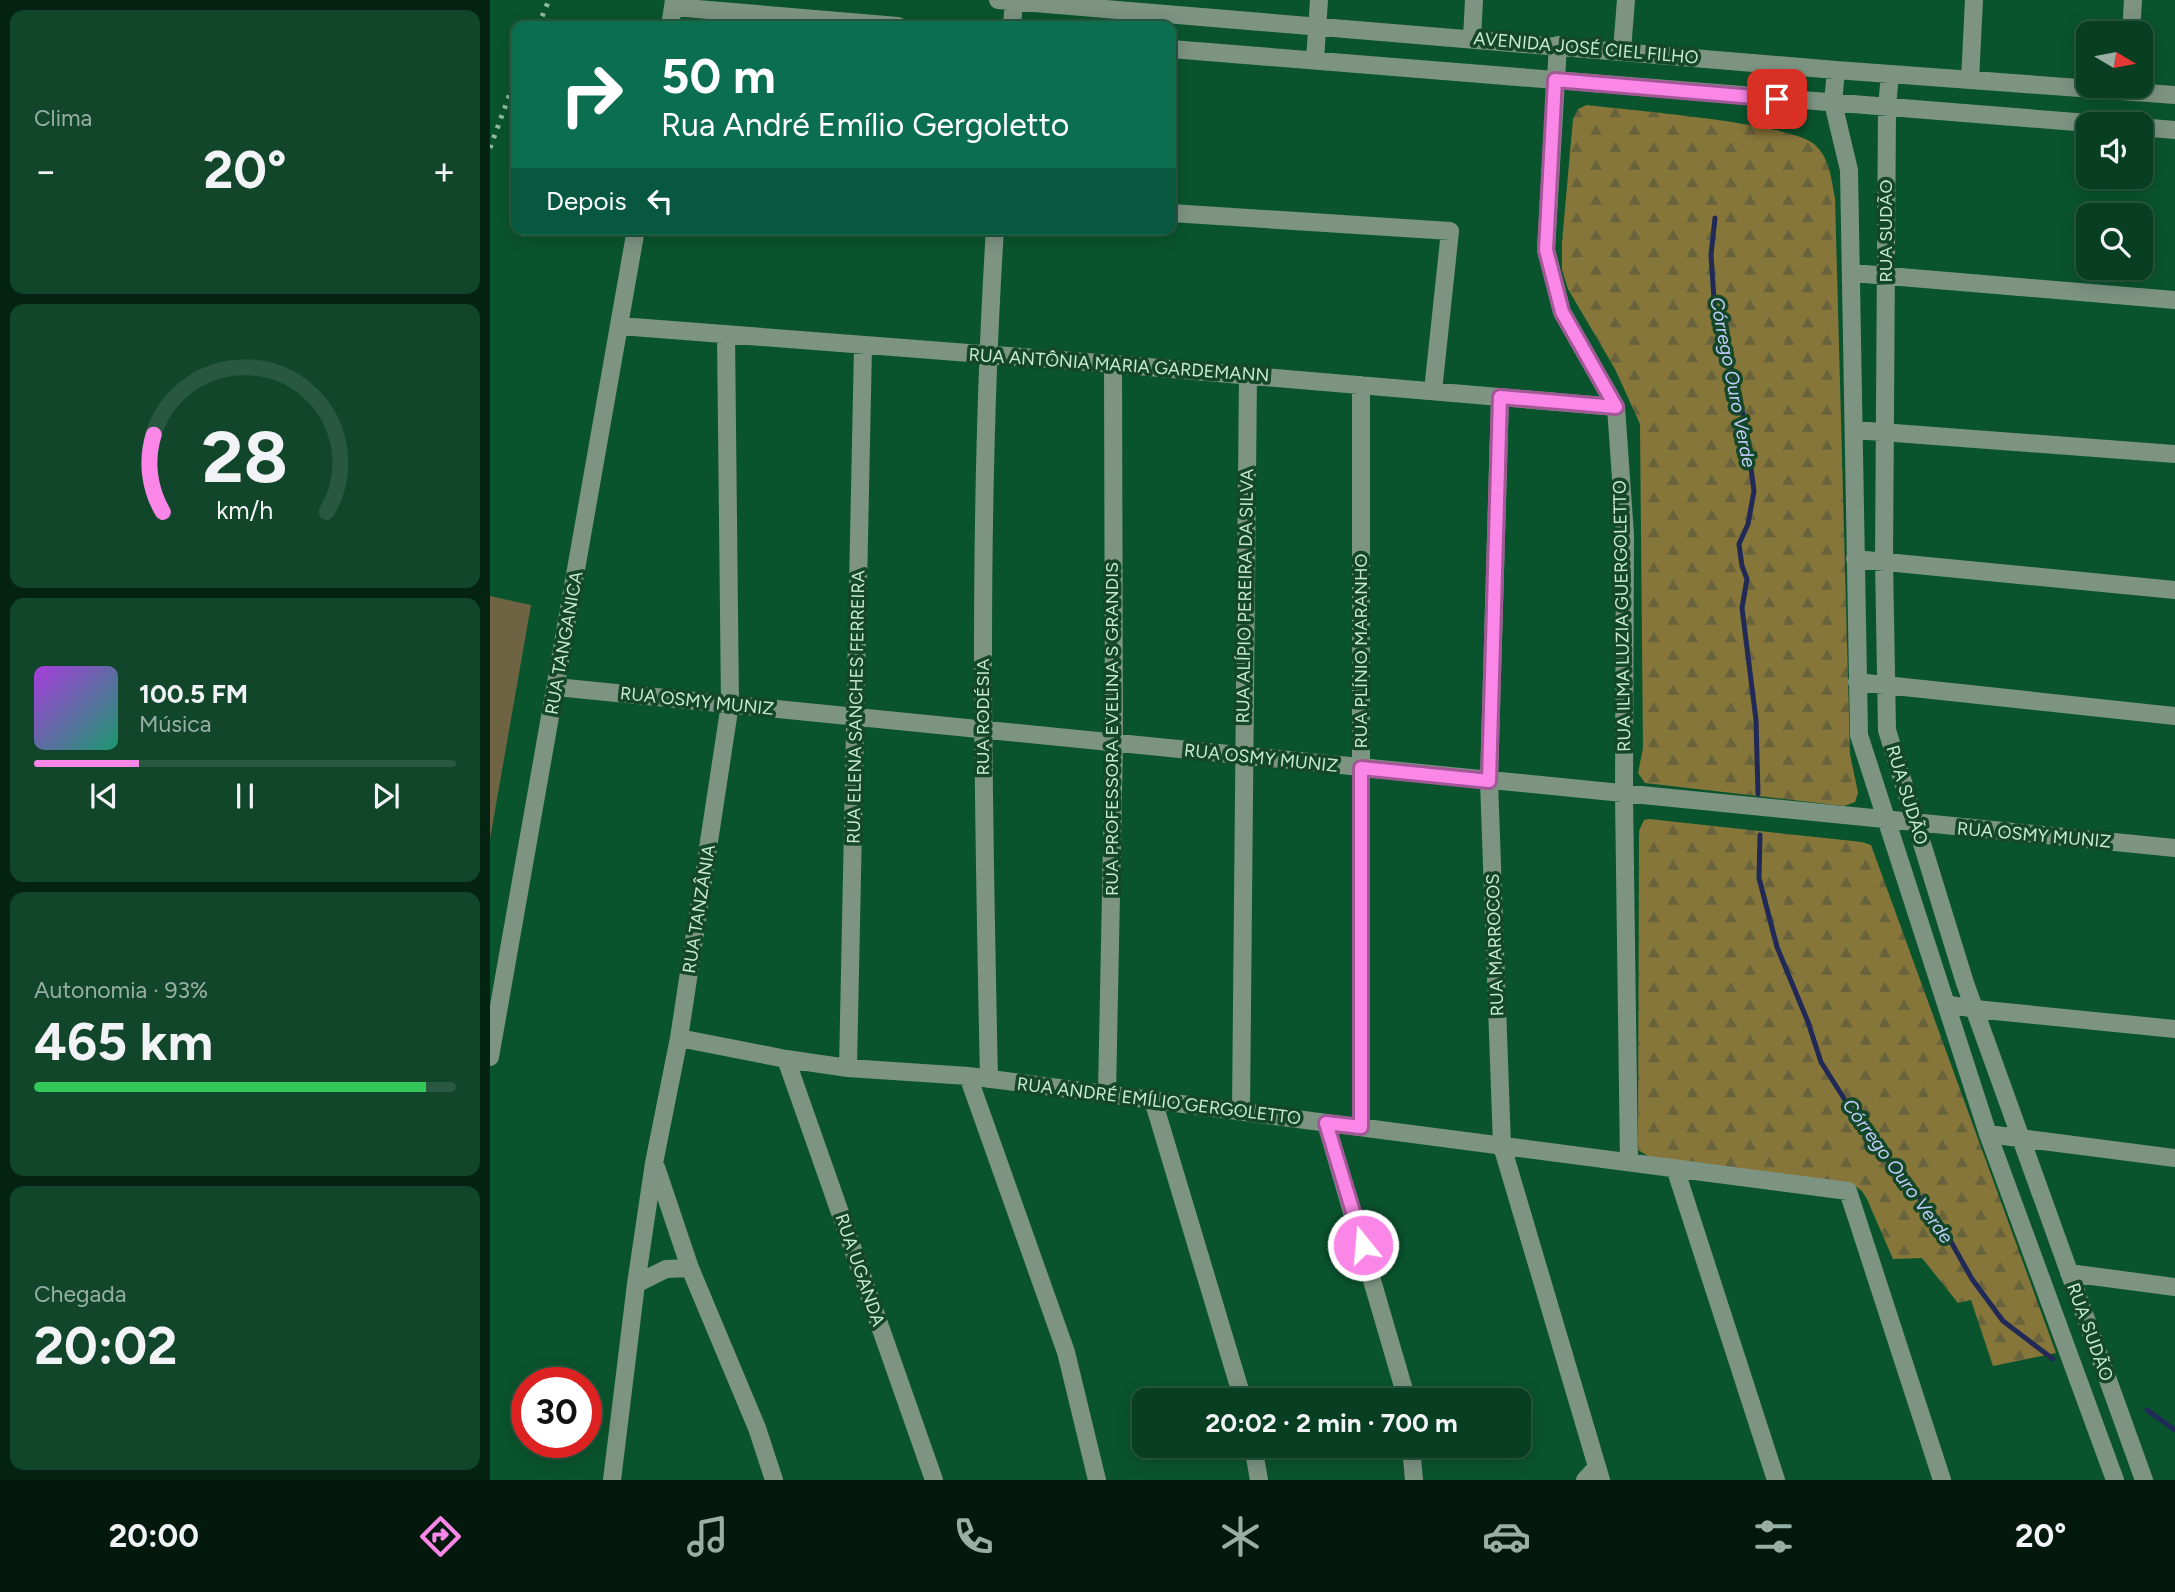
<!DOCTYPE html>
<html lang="pt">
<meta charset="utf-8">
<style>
:root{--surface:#083f22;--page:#11462a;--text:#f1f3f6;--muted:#98afa5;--line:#295840;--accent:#fa87e7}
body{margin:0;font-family:Figtree,sans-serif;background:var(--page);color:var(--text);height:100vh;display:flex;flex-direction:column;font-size:26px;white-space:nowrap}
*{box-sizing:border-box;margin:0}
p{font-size:23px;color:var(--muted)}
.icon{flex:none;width:38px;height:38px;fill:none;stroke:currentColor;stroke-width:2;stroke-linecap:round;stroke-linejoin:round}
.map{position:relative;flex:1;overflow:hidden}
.details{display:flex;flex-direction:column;gap:10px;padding:10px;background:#042313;width:490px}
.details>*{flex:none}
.banner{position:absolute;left:21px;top:21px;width:665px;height:214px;border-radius:14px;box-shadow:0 4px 18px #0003,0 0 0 2px var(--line);background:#0b6e4f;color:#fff;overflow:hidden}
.needle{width:46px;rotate:100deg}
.fabs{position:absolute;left:1586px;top:21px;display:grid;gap:14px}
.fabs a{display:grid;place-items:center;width:77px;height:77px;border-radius:14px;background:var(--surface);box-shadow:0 4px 18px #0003,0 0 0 2px var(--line);font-size:35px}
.speed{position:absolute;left:21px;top:1367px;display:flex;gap:14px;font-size:35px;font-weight:700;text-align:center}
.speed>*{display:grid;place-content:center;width:91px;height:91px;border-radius:50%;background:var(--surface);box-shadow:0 4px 18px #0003,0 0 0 2px var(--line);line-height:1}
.speed .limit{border:10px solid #d22;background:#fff;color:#111}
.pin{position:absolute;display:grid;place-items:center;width:60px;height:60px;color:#fff;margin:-30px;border-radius:14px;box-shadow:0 4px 10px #0006}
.me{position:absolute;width:77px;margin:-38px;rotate:343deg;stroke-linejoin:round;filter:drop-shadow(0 0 5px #0008)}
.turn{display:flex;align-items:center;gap:24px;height:147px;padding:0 35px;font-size:32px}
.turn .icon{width:91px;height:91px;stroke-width:2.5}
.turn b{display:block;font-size:49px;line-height:60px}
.then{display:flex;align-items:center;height:66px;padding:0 35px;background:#0003;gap:14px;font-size:26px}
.big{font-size:52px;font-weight:700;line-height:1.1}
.details .tile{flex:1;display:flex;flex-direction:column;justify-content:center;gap:10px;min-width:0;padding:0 24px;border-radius:14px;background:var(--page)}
.details .dial{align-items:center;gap:0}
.dial svg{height:182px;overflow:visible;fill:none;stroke:var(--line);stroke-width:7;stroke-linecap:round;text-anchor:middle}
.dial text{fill:var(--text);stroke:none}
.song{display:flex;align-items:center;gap:21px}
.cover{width:84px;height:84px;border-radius:10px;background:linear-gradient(135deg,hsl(280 70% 55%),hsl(160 70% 35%))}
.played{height:7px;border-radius:4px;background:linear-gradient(90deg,var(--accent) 25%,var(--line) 25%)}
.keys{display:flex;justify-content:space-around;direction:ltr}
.heat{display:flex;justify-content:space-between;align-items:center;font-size:38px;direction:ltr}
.charge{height:10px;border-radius:5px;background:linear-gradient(90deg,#34c759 93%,var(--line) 0)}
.trip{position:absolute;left:642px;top:1388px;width:399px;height:70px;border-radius:14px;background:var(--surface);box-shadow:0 4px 18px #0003,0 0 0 2px var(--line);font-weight:700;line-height:70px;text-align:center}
.tabs{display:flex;height:112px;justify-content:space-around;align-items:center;background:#03190e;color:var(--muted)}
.tabs .icon{width:49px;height:49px}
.tabs .selected{color:var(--accent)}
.tabs b{font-size:32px;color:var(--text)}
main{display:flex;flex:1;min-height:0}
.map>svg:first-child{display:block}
</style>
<main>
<section class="details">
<div class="tile"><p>Clima</p>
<div class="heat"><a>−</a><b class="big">20°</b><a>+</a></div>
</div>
<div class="tile dial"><svg viewBox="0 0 100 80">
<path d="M14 69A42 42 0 1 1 86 69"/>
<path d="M14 69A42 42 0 0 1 10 35" stroke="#fa87e7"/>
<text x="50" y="56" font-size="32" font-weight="700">28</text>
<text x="50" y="72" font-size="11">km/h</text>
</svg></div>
<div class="tile">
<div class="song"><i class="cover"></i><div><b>100.5 FM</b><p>Música</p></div></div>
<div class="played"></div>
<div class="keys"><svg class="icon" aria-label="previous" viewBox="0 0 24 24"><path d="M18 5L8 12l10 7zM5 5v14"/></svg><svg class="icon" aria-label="pause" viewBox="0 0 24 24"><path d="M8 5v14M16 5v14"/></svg><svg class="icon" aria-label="next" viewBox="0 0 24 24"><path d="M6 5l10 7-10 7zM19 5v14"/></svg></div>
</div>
<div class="tile"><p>Autonomia · 93%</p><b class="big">465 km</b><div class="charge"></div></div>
<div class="tile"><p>Chegada</p><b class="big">20:02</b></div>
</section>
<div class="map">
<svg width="1685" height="1480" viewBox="0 0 1685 1480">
<defs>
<pattern id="forest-firs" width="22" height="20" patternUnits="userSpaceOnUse" patternTransform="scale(1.75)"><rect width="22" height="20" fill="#87763a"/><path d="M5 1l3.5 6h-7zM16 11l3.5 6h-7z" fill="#69633c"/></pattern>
</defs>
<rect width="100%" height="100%" fill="#0a542d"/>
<!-- grass -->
<path fill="#6e6443" d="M0 596 41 605 0 839Z"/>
<!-- forest -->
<path fill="url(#forest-firs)" d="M1097 105C1137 110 1300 123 1324 144 1340 158 1341 178 1345 198L1360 754 1368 793 1365 802 1354 806 1155 783 1148 773 1153 748 1150 424 1125 369 1078 289 1072 270V242L1083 119 1088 109Z
M1159 819 1372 842 1381 845 1566 1353 1503 1366 1481 1300 1468 1303 1432 1258 1403 1259 1377 1199 1372 1191 1365 1186 1160 1157 1148 1150 1149 831 1154 820Z"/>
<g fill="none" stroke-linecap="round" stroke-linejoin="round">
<!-- stream -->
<path stroke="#212956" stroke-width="5" d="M1225 218 1221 255 1225 314 1247 387 1255 424 1264 491 1258 524 1249 544 1252 566 1257 579 1252 608 1266 720 1268 794
M1270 835 1269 878 1287 947 1318 1022 1331 1062 1372 1127 1451 1224 1482 1279 1513 1321 1563 1359
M1657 1410 1685 1430"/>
<!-- minor -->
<path stroke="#7d9483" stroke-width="18" d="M508 0 1346 70 1685 95
M184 7 408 26
M180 26 184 0
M522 26 524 0
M1641 33 1643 0
M982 38 984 0
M1068 45 1056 250 1072 312 1126 407 1135 535 1134 795 1139 1162
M681 49 1611 124
M1132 50 1136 0
M825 60 829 0
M1346 70 1343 103 1359 170 1369 735 1498 1134 1625 1480
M1400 74 1397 107 1394 561 1397 730 1475 983 1654 1480
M1480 80 1484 0
M1650 127 1685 130
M681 213 960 231 943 391
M1363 273 1685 300
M130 326 623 364 1126 407
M871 385V1127
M1010 397 999 781 1012 1146 1111 1480
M1365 430 1685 454
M1365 559 1685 590
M1367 682 1685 716
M66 687 1685 848
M1456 1004 1485 1009 1685 1029
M189 1038 296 1059 358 1068 478 1076 1358 1191 1452 1480
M0 1057 146 229
M296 1059 444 1480
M358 1068 373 346
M478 1076 576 1352 607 1480
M499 1079C493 796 487 512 505 229
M617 1094 624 743 623 364
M663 1100 753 1400
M751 1112 758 375
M836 1123 917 1400
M1498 1134 1685 1158
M166 1167 200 1268 267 1428 284 1480
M1185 1168 1286 1480
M1579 1273 1685 1287
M146 1284 176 1269 200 1268
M763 1446 769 1480
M921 1446 924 1480
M122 1480 146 1284 164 1163 189 1038 240 704 236 334
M1095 1480 1107 1467"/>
<!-- rail -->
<path stroke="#8ebb9e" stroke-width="5" stroke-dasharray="3.5 7" stroke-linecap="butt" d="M48 26 59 0
M0 148 26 77"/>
</g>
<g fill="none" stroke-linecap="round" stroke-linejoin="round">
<!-- route casing -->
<g stroke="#a25896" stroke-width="18">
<path id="route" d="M873 1245 836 1123 871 1127V768L999 781 1010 397 1126 407 1072 312 1056 250 1065 80 1287 99"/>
</g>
<!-- route -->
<use href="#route" stroke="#fa87e7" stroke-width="12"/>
</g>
<g text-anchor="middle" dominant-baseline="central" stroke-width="7" stroke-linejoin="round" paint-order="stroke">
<!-- street labels -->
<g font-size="18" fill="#c9ead1" stroke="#134728">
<text transform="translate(1096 48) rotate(5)">AVENIDA JOSÉ CIEL FILHO</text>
<text transform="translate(1396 231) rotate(-90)">RUA SUDÃO</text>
<text transform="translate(629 365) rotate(4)">RUA ANTÔNIA MARIA GARDEMANN</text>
<text transform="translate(755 596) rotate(-89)">RUA ALÍPIO PEREIRA DA SILVA</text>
<text transform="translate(1132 616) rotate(-91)">RUA ILMA LUZIA GUERGOLETTO</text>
<text transform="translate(74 643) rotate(-80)">RUA TANGANICA</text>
<text transform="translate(871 651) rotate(-90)">RUA PLÍNIO MARANHO</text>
<text transform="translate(207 701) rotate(6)">RUA OSMY MUNIZ</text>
<text transform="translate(366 707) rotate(-89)">RUA ELENA SANCHES FERREIRA</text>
<text transform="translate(493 717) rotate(-90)">RUA RODÉSIA</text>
<text transform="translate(622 729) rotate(-90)">RUA PROFESSORA EVELINA S GRANDIS</text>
<text transform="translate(771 758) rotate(6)">RUA OSMY MUNIZ</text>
<text transform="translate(1417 795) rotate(73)">RUA SUDÃO</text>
<text transform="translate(1544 835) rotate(5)">RUA OSMY MUNIZ</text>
<text transform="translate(209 909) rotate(-81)">RUA TANZÂNIA</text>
<text transform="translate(1005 945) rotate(-92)">RUA MARROCOS</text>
<text transform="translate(669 1101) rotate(7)">RUA ANDRÉ EMÍLIO GERGOLETTO</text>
<text transform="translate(370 1270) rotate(71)">RUA UGANDA</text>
<text transform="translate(1600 1332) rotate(70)">RUA SUDÃO</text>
</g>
<!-- water labels -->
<g font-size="19" font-style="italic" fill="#c2cefd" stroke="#134728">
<text transform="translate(1243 382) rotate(79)">Córrego Ouro Verde</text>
<text transform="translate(1408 1171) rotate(54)">Córrego Ouro Verde</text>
</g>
</g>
</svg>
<div class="fabs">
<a><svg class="needle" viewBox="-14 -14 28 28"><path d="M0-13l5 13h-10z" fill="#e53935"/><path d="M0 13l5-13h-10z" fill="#98afa5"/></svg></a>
<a><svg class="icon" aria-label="sound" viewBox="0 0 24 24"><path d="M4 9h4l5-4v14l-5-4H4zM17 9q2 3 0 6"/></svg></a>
<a><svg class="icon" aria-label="search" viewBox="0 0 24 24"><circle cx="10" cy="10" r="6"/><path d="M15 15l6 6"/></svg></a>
</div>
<div class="speed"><div class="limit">30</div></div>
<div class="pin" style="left:1287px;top:99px;background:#d93025"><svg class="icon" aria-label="arrive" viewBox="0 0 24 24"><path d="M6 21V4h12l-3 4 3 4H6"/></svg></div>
<svg class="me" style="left:873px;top:1245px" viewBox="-20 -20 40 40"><circle r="17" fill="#fa87e7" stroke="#fff" stroke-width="3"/><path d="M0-11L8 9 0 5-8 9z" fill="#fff"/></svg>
<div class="trip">20:02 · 2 min · 700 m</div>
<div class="banner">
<div class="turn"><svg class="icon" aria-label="right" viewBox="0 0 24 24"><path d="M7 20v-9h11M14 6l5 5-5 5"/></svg><div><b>50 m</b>Rua André Emílio Gergoletto</div></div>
<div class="then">Depois<svg class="icon" aria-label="left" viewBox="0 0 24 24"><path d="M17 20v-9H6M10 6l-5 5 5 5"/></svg></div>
</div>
</div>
</main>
<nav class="tabs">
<b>20:00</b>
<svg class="icon selected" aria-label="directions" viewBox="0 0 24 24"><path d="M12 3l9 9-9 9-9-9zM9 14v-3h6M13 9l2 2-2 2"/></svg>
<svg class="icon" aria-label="music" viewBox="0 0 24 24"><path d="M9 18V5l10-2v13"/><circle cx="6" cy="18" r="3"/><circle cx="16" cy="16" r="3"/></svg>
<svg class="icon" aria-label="phone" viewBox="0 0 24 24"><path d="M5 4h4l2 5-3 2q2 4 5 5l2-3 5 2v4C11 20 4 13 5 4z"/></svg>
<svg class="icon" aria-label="climate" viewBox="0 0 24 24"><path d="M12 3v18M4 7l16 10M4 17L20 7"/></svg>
<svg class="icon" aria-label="car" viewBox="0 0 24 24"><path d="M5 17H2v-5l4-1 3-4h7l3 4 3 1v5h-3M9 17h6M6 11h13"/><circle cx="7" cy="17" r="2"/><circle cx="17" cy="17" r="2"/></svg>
<svg class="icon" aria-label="filters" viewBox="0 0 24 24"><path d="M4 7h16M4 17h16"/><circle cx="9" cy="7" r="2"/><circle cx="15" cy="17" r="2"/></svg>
<b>20°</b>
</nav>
